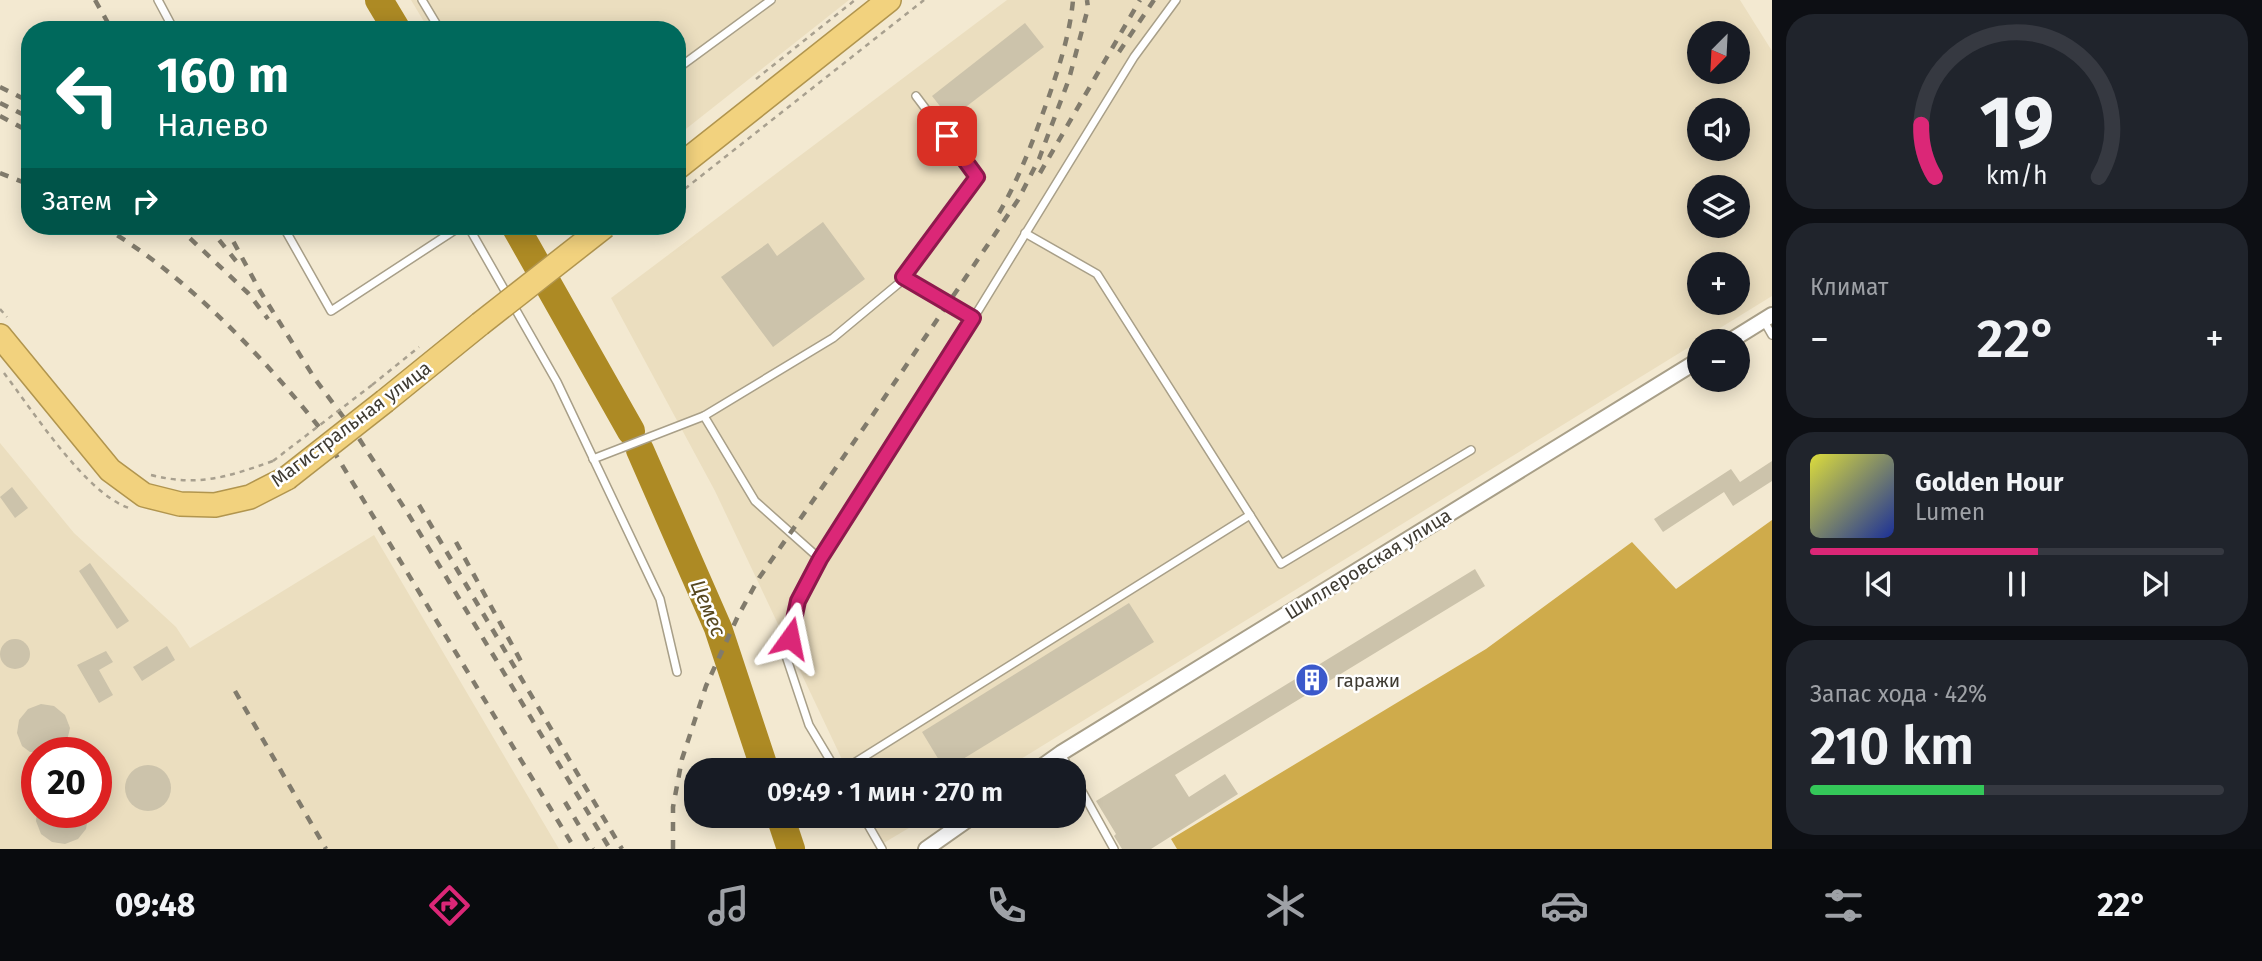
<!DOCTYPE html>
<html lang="ru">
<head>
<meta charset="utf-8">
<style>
  body { margin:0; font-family:"Fira Sans",sans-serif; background:#20242c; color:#f1f3f6; height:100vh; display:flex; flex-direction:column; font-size:26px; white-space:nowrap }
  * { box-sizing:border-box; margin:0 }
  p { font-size:23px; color:#9ea1a6 }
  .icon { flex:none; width:38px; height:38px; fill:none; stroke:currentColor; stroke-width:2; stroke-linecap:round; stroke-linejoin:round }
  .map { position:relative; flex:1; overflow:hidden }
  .sheet { display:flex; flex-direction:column; gap:14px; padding:14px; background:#0d0f14; width:490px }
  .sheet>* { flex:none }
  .guide { position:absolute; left:21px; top:21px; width:665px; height:214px; border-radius:28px; box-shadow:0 4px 18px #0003; background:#00695c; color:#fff; overflow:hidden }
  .needle { width:46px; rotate:204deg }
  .buttons { position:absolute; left:1687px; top:21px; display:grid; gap:14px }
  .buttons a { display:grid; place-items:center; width:63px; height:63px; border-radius:50%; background:#171b24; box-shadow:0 4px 18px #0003; font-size:35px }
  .speed { position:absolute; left:21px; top:737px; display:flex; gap:14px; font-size:35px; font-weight:700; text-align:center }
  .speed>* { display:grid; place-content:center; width:91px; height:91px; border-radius:50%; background:#171b24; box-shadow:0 4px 18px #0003; line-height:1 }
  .speed .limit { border:10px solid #d22; background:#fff; color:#111 }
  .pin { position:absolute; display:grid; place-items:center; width:60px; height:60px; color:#fff; margin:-30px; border-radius:14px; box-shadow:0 4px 10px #0006 }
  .me { position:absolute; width:77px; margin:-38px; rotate:12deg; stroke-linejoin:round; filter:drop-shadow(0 0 5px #0008) }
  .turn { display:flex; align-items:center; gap:24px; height:147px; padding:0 21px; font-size:32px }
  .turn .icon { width:91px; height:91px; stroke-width:2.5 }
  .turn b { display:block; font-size:49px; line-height:60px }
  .then { display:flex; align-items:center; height:66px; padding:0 21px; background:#0003; gap:14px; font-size:26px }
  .big { font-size:52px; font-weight:600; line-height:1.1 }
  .sheet .card { flex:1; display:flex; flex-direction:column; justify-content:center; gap:10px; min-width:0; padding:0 24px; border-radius:28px; background:#20242c }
  .sheet .dial { align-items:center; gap:0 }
  .dial svg { height:182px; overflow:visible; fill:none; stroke:#363941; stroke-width:7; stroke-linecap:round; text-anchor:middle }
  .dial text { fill:#f1f3f6; stroke:none }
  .song { display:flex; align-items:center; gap:21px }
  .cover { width:84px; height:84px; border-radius:10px; background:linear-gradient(135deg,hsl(60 70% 55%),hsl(230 70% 35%)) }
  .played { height:7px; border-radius:4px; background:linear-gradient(90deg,#db2777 55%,#363941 55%) }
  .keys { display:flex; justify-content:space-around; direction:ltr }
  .heat { display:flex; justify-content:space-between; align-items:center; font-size:38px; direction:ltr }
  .charge { height:10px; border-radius:5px; background:linear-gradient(90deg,#34c759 42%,#363941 0) }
  .trip { position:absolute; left:684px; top:758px; width:402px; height:70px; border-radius:28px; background:#171b24; box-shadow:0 4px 18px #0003; font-weight:600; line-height:70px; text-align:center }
  .tab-bar { display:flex; height:112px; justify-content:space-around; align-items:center; background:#090b0e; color:#9ea1a6 }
  .tab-bar .icon { width:49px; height:49px }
  .tab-bar .on { color:#db2777 }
  .tab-bar b { font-size:32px; color:#f1f3f6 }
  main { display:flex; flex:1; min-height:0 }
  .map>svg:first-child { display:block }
</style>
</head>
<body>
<main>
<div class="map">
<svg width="1772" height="849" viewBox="0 0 1772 849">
  <rect width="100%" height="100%" fill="#f3e9d1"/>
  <!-- built -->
  <g fill="#ebdebf" fill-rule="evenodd">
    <path d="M 411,0 L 849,0 L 677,136 L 677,30 L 429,30 Z"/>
    <path d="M 1007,0 L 1740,0 L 1772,51 L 1772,296 L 1003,770 L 847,770 L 715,491 L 611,298 ZM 1699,33 L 1738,33 L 1738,72 L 1699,72 ZM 1699,110 L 1738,110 L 1738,149 L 1699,149 ZM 1699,187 L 1738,187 L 1738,226 L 1699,226 ZM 1699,264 L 1738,264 L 1738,303 L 1699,303 Z"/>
    <path d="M 0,443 L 74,533 L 176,627 L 190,648 L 374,535 L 559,849 L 0,849 ZM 37,752 L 96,752 L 96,812 L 37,812 Z"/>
    <path d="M 868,816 L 929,816 L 882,844 Z"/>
  </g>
  <!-- forest -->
  <path fill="#cfab4b" d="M 1772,520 L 1772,849 L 1177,849 L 1171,839 L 1486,649 L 1632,542 L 1676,589 Z"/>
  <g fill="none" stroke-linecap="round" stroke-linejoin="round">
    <!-- river -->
    <g stroke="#ad8a24" stroke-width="28">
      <path d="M 379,0 L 397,30"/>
      <path d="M 515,226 L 631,431"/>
      <path d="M 640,450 L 718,628 L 765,770"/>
      <path d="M 780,816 L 791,849"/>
    </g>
  </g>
  <!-- building -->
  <g fill="#ccc3ab">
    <path d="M 1025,23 L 1044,47 L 950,119 L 932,96 Z"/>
    <path d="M 823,222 L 865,279 L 773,347 L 721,277 L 768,243 L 777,256 Z"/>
    <path d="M 1772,461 L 1772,481 L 1733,506 L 1724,492 L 1663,532 L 1654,519 L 1731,469 L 1740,482 Z"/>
    <path d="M 12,487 L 28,508 L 15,518 L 0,497 Z"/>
    <path d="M 90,563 L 129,621 L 117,629 L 79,571 Z"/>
    <path d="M 1475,569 L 1485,586 L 1175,775 L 1189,797 L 1225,774 L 1238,794 L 1151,849 L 1122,849 L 1114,836 L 1116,834 L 1096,801 Z"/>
    <path d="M 1129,603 L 1154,642 L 945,770 L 922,732 Z"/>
    <circle cx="15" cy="654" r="15"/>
    <path d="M 167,646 L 175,660 L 142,681 L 133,667 Z"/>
    <path d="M 106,651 L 113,662 L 99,670 L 113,695 L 99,703 L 77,665 Z"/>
    <path d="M 41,704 L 54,706 L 65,715 L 70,728 L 67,741 L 58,752 L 30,752 L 22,746 L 17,733 L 19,720 L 28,709 Z"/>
    <circle cx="148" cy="788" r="23"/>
    <path d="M 37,812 L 89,812 L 86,829 L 78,839 L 65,844 L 52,842 L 41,834 L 36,821 Z"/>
  </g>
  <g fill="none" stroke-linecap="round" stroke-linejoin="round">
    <defs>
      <g id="service">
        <path d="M 158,0 L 174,30"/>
        <path d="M 422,0 L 440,30"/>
        <path d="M 677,69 L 771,0"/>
        <path d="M 283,226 L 331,311 L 461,226"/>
        <path d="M 468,226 L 557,382 L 660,599 L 677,672"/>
        <path d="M 1025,233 L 1097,274 L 1281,564 L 1471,450"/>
        <path d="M 903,277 L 973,319"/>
        <path d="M 1764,321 L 1772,335"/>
        <path d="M 704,416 L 755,501 L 820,559"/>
        <path d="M 593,459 L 704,416 L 833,338 L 898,284 L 977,177 L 916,96"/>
        <path d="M 1061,754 L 1070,770"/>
        <path d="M 836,770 L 809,725 L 786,656 L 798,601 L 820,559 L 973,319 L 1134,57 L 1176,0"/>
        <path d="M 843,770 L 1250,515"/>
        <path d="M 1074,777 L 1114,849"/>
        <path d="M 863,816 L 882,849"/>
      </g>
      <g id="minor">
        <path d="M 1730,341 L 1772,315"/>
        <path d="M 1037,770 L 1061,753 L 1699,360"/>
        <path d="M 926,849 L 973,816"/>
      </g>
      <g id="trunk">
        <path d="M 677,168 L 889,0"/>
        <path d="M 0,336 L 110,470 L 144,495 L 180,504 L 215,505 L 250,497 L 287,478"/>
        <path d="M 385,401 L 480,324"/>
      </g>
    </defs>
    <!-- service casing -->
    <use href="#service" stroke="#a89f88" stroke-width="10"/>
    <!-- minor casing -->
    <use href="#minor" stroke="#a89f88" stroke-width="18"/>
    <!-- trunk casing -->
    <use href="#trunk" stroke="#b1954e" stroke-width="26"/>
    <!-- path -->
    <g stroke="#a8a08f" stroke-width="2.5" stroke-dasharray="5 5" stroke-linecap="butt">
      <path d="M 756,79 L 855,0"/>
      <path d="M 677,195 L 924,0"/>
      <path d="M 623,228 L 634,226"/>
      <path d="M 0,309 L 7,317"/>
      <path d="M 4,373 C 33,411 85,493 129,508"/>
      <path d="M 372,385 L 419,347"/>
      <path d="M 151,475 C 199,487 227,477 273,461"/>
    </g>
    <!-- service -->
    <use href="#service" stroke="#fff" stroke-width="7"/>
    <!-- minor -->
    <use href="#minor" stroke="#fff" stroke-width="14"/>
    <!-- trunk -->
    <use href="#trunk" stroke="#f2d27e" stroke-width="23"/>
    <!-- rail -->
    <g stroke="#817b6c" stroke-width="4.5" stroke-dasharray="9 9" stroke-linecap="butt">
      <path d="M 95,0 L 112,30"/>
      <path d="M 1119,52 L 1154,0"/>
      <path d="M 0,87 L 30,102"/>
      <path d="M 0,103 L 30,118"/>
      <path d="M 0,116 L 30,132"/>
      <path d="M 0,173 L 30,185"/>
      <path d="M 1040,173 L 1140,0"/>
      <path d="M 999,213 C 1020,177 1034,138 1048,99 C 1059,67 1070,34 1073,0"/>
      <path d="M 102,226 C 183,273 261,354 319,427 L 575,849"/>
      <path d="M 177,226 L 248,293 L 268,319"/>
      <path d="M 208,226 L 236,261"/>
      <path d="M 225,226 L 260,291 L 315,379 L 356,434 L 407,512 L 610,849"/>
      <path d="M 419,505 L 622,849"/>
      <path d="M 456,542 L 523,665"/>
      <path d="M 235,691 L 326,849"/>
      <path d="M 565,802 L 593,849"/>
      <path d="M 673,849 L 673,807 L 682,759 L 706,686 L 738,616 L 759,578 L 872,416 L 1018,200 L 1039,159 L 1069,79 L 1088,8 L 1087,0"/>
    </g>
    <defs>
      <g id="trunk-bridge">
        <path d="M 480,324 L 605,226"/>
        <path d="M 287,478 L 385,401"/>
      </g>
    </defs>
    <!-- trunk-bridge casing -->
    <use href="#trunk-bridge" stroke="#b1954e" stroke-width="26" stroke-linecap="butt"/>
    <!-- path-bridge -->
    <path stroke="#a8a08f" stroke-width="2.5" stroke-dasharray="5 5" stroke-linecap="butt" d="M 273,461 L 372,385"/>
    <!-- trunk-bridge -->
    <use href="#trunk-bridge" stroke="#f2d27e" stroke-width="23"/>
  </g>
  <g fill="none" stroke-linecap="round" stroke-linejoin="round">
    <defs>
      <path id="route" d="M 790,638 L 798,601 L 820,559 L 973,318 L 903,277 L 977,177 L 947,136"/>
    </defs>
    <!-- route casing -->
    <use href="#route" stroke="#8e194d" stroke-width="18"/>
    <!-- route -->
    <use href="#route" stroke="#db2777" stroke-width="12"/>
  </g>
  <!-- icons -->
  <defs>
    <symbol id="building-disc" viewBox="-11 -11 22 22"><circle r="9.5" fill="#3b59cb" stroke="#fff"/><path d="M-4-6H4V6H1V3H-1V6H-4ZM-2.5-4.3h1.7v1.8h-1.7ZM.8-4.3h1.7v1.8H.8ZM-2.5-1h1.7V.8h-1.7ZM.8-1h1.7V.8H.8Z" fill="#fff"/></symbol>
  </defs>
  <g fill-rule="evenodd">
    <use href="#building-disc" x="1293" y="661" width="38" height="38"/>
  </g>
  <g text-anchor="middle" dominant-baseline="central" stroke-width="5" stroke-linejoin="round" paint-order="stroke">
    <!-- street labels -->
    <g font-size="19" fill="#3f3b32" stroke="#fff">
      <text transform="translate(351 424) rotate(-37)">Магистральная улица</text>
      <text transform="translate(1368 564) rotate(-32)">Шиллеровская улица</text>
    </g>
    <!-- poi labels -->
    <g font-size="19" fill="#3f3b32" stroke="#fff" text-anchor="start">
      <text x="1336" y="680">гаражи</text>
    </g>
    <!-- water labels -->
    <g font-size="21" font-style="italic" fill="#574820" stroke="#fff">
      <text transform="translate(708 608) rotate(67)">Цемес</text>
    </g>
  </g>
</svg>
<div class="buttons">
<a><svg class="needle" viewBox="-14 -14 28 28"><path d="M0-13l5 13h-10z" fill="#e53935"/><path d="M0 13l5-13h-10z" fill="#9ea1a6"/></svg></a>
<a><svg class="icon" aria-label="sound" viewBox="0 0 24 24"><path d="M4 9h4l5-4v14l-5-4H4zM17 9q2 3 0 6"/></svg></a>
<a><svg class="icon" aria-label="layers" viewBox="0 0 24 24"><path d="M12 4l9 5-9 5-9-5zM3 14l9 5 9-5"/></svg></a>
<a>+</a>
<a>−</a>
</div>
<div class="speed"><div class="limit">20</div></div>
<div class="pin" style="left:947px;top:136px;background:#d93025"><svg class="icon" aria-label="arrive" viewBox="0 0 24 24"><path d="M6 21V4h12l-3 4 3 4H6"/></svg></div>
<svg class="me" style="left:790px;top:638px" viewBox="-20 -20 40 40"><path d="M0-17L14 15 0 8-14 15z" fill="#db2777" stroke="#fff" stroke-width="4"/></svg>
<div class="trip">09:49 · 1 мин · 270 m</div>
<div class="guide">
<div class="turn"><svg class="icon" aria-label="left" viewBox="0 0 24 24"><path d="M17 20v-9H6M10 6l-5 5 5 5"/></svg><div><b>160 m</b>Налево</div></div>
<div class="then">Затем<svg class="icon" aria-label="right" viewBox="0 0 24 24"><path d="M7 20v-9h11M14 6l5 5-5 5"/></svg></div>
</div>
</div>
<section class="sheet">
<div class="card dial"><svg viewBox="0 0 100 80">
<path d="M14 69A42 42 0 1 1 86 69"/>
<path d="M14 69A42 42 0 0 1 8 46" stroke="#db2777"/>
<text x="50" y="56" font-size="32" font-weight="700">19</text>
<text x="50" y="72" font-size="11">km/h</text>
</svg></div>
<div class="card"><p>Климат</p>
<div class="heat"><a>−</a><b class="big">22°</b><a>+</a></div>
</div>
<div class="card">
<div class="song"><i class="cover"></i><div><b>Golden Hour</b><p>Lumen</p></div></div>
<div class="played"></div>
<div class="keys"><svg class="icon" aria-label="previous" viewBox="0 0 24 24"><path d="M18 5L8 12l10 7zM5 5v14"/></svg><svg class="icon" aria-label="pause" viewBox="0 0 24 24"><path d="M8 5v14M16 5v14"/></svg><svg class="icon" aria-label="next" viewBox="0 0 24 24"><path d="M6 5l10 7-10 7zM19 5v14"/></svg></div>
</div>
<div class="card"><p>Запас хода · 42%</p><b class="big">210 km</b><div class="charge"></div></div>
</section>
</main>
<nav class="tab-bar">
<b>09:48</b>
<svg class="icon on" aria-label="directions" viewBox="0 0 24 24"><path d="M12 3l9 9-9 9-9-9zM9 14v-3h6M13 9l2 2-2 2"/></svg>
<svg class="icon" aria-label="music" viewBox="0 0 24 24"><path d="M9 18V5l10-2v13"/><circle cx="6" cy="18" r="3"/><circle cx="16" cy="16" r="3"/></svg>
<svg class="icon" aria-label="phone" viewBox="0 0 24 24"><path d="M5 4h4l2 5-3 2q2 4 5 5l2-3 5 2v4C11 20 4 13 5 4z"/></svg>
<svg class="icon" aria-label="climate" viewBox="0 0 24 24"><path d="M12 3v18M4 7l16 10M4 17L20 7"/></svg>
<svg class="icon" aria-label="car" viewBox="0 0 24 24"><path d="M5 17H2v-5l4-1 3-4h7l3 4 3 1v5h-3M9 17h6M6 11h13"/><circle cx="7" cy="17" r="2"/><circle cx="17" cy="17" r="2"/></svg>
<svg class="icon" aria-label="filters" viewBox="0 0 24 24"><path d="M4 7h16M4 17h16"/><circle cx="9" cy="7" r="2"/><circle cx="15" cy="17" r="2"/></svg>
<b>22°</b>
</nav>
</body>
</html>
